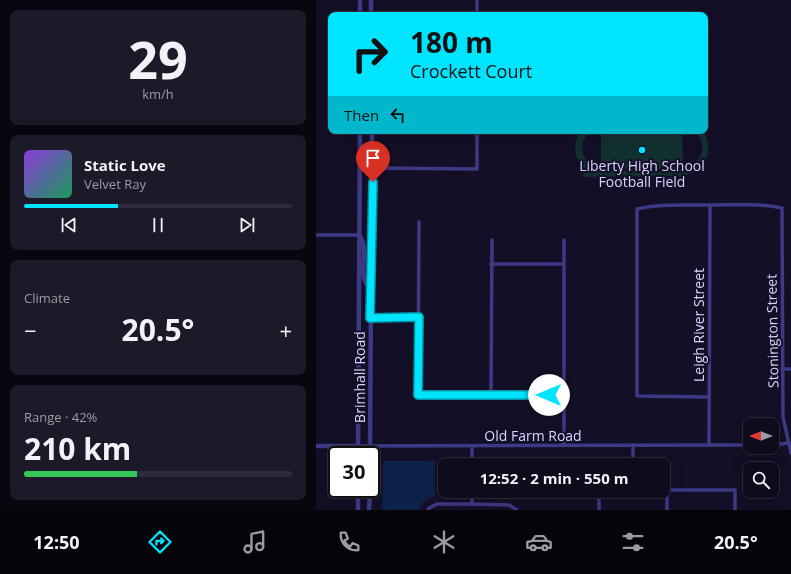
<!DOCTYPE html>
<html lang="en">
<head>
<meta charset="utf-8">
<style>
  body { margin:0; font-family:"Open Sans",sans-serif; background:#1c1929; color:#f1f3f6; height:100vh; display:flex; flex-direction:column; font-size:15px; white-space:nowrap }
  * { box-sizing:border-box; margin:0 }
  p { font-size:13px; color:#9b9ba3 }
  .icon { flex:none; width:22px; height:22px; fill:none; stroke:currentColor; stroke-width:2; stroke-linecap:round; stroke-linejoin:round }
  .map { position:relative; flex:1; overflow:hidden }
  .drawer { display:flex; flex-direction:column; gap:10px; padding:10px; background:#08060f; width:316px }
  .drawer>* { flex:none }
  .hud { position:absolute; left:12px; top:12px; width:380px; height:122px; border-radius:8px; box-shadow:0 4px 16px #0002,0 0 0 1px #2e2b3b; background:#00e5ff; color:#111; overflow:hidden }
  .needle { width:26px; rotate:270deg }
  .buttons { position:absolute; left:427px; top:418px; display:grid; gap:8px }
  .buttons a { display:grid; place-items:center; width:36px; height:36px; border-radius:8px; background:#0e0b1c; box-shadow:0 4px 16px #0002,0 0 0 1px #2e2b3b; font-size:20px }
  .speed { position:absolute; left:12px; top:446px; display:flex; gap:8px; font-size:20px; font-weight:700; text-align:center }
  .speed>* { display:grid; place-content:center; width:52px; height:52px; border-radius:50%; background:#0e0b1c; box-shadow:0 4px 16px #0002,0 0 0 1px #2e2b3b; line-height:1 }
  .speed .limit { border:2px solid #111; border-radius:6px; background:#fff; color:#111 }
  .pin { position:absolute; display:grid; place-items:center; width:34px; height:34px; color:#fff; margin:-41px -17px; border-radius:50% 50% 50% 0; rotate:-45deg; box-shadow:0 0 4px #0007 }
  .pin .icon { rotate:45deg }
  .me { position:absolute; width:44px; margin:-22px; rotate:270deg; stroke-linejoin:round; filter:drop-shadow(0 0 3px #0008) }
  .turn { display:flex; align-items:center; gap:14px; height:84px; padding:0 16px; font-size:18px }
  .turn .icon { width:52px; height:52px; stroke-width:2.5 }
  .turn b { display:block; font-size:28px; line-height:34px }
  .then { display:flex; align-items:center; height:38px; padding:0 16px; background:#0003; gap:8px; font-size:15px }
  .big { font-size:30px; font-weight:700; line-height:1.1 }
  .drawer .widget { flex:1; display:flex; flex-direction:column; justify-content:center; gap:6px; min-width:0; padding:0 14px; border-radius:8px; background:#1c1929 }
  .drawer .dial { align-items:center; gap:0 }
  .dial b { font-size:52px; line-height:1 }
  .song { display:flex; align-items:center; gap:12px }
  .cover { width:48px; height:48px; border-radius:6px; background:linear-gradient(135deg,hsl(270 70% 55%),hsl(150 70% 35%)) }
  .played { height:4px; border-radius:2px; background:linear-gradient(90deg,#00e5ff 35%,#2e2b3b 35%) }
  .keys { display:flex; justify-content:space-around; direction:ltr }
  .heat { display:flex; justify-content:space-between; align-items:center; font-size:22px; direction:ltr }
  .charge { height:6px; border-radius:3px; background:linear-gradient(90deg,#34c759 42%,#2e2b3b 0) }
  .trip { position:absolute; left:122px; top:458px; width:232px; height:40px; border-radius:8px; background:#0e0b1c; box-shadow:0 4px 16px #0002,0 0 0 1px #2e2b3b; font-weight:700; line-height:40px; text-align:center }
  .tab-bar { display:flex; height:64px; justify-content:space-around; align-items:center; background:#06040b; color:#9b9ba3 }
  .tab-bar .icon { width:28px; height:28px }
  .tab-bar .active { color:#00e5ff }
  .tab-bar b { font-size:18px; color:#f1f3f6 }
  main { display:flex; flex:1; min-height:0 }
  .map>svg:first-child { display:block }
</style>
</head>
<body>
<main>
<section class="drawer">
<div class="widget dial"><b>29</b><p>km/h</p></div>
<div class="widget">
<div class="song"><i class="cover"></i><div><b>Static Love</b><p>Velvet Ray</p></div></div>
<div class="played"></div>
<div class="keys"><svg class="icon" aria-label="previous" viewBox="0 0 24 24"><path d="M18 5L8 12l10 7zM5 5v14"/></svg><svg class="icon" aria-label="pause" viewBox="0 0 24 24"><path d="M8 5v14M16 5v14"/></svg><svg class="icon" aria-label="next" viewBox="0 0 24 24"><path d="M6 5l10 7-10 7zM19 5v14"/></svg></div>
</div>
<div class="widget"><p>Climate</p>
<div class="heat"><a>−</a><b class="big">20.5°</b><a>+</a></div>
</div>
<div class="widget"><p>Range · 42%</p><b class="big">210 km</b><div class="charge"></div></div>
</section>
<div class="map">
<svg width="475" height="510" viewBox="0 0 475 510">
  <rect width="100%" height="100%" fill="#130f26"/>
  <!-- green -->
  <g fill="#12302f">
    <path d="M 265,131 L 275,131 C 259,145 267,164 284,171 L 366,171 C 384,164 395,146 378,131 L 388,131 C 399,155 388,166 369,176 L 267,177 L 267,172 L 271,171 C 259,160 255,145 265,131 Z"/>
    <path d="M 285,131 L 366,131 L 367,169 L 285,169 Z"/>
  </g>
  <!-- water -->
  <path fill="#0c2248" d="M 67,461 L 119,461 L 119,495 L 107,502 L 103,510 L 66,510 Z"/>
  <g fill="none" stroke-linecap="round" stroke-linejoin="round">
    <!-- minor -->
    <g stroke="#3d3a85" stroke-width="3.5">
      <path d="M 161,15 L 161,0"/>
      <path d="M 57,168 L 161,169 L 161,131"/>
      <path d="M 103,222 L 102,395 L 248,395"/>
      <path d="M 0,235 L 43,235"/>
      <path d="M 175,264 L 248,264"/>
      <path d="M 54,318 L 103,317"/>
      <path d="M 466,369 L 475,369"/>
      <path d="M 175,395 L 176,240"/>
      <path d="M 393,397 L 321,396 L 321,209 C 344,204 368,205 392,205 C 417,205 442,203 466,208 L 467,417 L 475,453"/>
      <path d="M 248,445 L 248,240"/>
      <path d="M 393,445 L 394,205"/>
      <path d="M 456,445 L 473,443"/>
      <path d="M 42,446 L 434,445"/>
      <path d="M 156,465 L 156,446"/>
      <path d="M 317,465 L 317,445"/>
      <path d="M 347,490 L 419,490 L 419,510"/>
      <path d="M 156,491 L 156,504"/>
      <path d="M 112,510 L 113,508 L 121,504 L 156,504 L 193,505 L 201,510"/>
      <path d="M 283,510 L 283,491"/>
      <path d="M 351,510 L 351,490"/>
    </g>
    <!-- tertiary -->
    <g stroke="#3d3a85" stroke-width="4.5">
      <path d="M 44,0 L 44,15"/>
      <path d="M 55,15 L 55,0"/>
      <path d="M 44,236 C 52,249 45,264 48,278 C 49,282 52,287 54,290"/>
      <path d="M 0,446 L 42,446"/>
      <path d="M 42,455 L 44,131"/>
      <path d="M 54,455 L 56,131"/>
      <path d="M 42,489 L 42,510"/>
      <path d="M 53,510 L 54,489"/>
    </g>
  </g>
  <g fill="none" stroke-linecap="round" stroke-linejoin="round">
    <defs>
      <path id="route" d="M 57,182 L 54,318 L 103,317 L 102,395 L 233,395"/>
    </defs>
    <!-- route casing -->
    <use href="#route" stroke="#0095a6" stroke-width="10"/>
    <!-- route -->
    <use href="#route" stroke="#00e5ff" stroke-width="7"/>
  </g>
  <!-- markers -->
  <circle fill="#00e5ff" stroke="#130f26" stroke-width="1.5" cx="326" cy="150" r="4"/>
  <g text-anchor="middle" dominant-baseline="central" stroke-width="4" stroke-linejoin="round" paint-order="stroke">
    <!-- poi labels -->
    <g font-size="14" fill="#d9d4ff" stroke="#130f26">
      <text x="326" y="165">Liberty High School<tspan x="326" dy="16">Football Field</tspan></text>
    </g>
    <!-- street labels -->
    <g font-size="14" fill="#d9d4ff" stroke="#130f26">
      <text transform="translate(382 325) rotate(-90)">Leigh River Street</text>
      <text transform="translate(456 331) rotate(-91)">Stonington Street</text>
      <text transform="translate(43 377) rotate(-90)">Brimhall Road</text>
      <text x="217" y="435">Old Farm Road</text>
    </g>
  </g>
</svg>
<div class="buttons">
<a><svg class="needle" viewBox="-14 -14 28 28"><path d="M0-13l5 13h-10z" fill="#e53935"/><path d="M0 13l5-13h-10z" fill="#9b9ba3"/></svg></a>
<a><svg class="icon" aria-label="search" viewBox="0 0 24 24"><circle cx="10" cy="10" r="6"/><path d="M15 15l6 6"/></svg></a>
</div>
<div class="speed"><div class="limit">30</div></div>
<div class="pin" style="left:57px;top:182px;background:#d93025"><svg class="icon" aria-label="arrive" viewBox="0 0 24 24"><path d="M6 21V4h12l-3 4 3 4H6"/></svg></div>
<svg class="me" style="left:233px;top:395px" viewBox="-20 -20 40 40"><circle r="19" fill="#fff"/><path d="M0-13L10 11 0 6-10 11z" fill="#00e5ff"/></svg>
<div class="trip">12:52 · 2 min · 550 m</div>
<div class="hud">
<div class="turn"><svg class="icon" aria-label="right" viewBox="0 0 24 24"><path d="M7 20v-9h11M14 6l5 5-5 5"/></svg><div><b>180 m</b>Crockett Court</div></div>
<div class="then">Then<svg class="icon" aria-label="left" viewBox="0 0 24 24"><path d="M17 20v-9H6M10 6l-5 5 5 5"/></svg></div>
</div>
</div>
</main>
<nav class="tab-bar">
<b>12:50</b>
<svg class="icon active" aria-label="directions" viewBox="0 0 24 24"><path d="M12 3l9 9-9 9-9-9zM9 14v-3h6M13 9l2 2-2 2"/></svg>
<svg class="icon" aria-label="music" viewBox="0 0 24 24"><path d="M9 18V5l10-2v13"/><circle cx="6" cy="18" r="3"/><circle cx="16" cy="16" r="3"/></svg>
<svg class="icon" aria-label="phone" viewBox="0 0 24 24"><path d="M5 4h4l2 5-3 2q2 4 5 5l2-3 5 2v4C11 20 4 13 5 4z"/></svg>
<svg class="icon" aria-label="climate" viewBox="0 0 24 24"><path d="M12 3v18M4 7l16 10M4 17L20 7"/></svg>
<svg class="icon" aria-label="car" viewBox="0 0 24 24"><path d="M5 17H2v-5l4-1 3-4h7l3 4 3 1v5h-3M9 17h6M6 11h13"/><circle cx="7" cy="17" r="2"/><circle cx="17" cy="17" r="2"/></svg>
<svg class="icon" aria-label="filters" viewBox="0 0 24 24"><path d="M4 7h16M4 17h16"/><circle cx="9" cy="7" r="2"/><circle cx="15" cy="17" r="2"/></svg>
<b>20.5°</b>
</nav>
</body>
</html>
